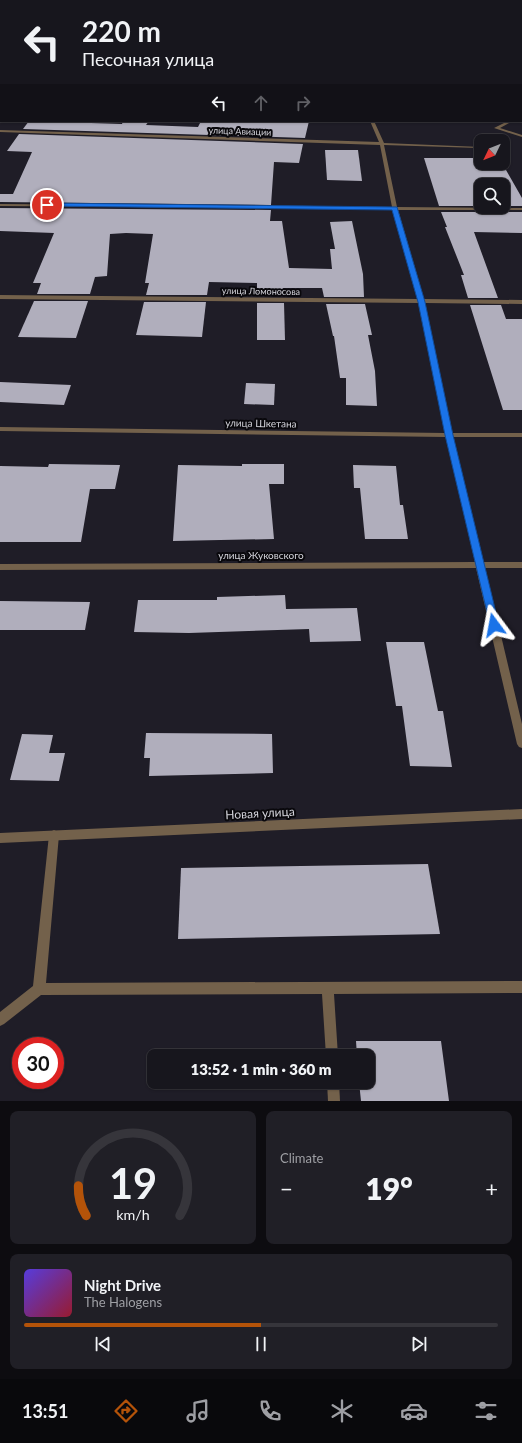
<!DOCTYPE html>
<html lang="en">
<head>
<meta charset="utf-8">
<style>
  body { margin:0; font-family:Lato,sans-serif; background:#201f26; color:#f1f3f6; height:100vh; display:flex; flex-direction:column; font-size:15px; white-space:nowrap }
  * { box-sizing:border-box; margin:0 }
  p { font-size:13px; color:#9e9fa4 }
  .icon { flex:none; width:22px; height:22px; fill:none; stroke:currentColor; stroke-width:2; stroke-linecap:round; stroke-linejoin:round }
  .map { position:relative; height:1101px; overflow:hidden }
  .drawer { display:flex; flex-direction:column; gap:10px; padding:10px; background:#0d0c10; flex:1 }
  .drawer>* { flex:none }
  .banner { position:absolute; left:0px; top:0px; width:522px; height:122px; box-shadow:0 1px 3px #0004,0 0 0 1px #36353b; background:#17161d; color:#f1f3f6; overflow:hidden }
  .needle { width:26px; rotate:227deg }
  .fabs { position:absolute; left:474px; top:134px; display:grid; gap:8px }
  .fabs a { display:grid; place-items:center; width:36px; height:36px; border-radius:8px; background:#17161d; box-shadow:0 1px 3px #0004,0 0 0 1px #36353b; font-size:20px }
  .speed { position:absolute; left:12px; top:1037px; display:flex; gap:8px; font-size:20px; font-weight:700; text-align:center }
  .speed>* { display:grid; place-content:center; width:52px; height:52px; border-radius:50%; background:#17161d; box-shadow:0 1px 3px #0004,0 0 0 1px #36353b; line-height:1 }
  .speed .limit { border:6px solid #d22; background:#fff; color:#111 }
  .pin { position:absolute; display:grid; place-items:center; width:34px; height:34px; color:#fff; margin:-17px; border:2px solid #fff; border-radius:50%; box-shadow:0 1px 4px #0007 }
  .me { position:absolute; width:44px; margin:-22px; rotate:347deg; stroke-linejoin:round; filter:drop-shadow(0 0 3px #0008) }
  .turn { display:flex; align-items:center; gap:14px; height:84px; padding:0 16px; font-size:18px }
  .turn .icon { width:52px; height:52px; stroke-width:2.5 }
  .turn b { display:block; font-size:28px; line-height:34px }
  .lanes { display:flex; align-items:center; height:38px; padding:0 16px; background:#0003; justify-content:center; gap:20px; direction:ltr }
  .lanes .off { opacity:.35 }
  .big { font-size:30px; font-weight:800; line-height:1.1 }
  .drawer .widget { flex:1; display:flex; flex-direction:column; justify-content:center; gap:6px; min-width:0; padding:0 14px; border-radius:8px; background:#201f26 }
  .drawer .dial { align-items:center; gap:0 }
  .dial svg { height:104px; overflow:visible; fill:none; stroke:#36353b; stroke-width:7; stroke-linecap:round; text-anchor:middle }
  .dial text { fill:#f1f3f6; stroke:none }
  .song { display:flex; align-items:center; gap:12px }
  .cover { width:48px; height:48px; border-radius:6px; background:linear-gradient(135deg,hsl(250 70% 55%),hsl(350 70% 35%)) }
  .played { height:4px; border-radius:2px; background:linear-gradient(90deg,#b45309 50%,#36353b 50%) }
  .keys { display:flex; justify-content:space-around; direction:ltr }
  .heat { display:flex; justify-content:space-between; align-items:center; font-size:22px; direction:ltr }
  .drawer .tiles { flex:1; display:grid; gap:10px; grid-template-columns:1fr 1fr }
  .widget:last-child { grid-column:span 2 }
  .trip { position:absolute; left:147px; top:1049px; width:228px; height:40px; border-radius:8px; background:#17161d; box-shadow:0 1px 3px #0004,0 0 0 1px #36353b; font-weight:800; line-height:40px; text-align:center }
  .tab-bar { display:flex; height:64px; justify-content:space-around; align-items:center; background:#09090c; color:#9e9fa4 }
  .tab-bar .icon { width:28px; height:28px }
  .tab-bar .selected { color:#b45309 }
  .tab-bar b { font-size:18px; color:#f1f3f6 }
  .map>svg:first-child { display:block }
</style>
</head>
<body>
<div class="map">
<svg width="522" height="1101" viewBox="0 0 522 1101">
  <rect width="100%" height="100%" fill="#1f1d27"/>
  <!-- building -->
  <g fill="#b0aebc">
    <path d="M 29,121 L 122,124 L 123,121 L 149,121 L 146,125 L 198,127 L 201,121 L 309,121 L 305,138 L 23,129 Z"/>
    <path d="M 19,134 L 303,144 L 299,163 L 274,162 L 271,205 L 0,202 L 0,194 L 13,194 L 32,152 L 7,151 Z"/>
    <path d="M 325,150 L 358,150 L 362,181 L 327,180 Z"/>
    <path d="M 424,158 L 481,158 L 481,163 L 502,163 L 522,198 L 522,206 L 503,206 L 503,185 L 481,185 L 481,206 L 439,206 Z"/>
    <path d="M 0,208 L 271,210 L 270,221 L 282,221 L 289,268 L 332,269 L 330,249 L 335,249 L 330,222 L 352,221 L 363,274 L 364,297 L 324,297 L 322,288 L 283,288 L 284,296 L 257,296 L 257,283 L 209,282 L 207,295 L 146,295 L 149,283 L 145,283 L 153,234 L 126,233 L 110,234 L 107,276 L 95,277 L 90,294 L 37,294 L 41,283 L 33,283 L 54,233 L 0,231 Z"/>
    <path d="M 441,212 L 522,212 L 522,233 L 474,232 L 498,298 L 468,298 L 461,275 L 464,275 L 445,227 L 447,227 Z"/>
    <path d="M 34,301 L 88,301 L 76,338 L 18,337 Z"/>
    <path d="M 144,302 L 206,302 L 202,337 L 136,335 Z"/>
    <path d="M 257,303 L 284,303 L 285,340 L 257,340 Z"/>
    <path d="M 326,304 L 365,304 L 372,335 L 368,335 L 375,371 L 377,406 L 346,405 L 346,378 L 340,378 L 334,336 L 333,336 Z"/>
    <path d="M 470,305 L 501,305 L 506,319 L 522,319 L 522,410 L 503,410 Z"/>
    <path d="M 0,382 L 71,385 L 64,405 L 0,402 Z"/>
    <path d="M 246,383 L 275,384 L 274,405 L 244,404 Z"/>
    <path d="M 49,464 L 120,465 L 115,489 L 90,489 L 81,542 L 0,542 L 0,466 L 48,467 Z"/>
    <path d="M 242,464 L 284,464 L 284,484 L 269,484 L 274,539 L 173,541 L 178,465 L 242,466 Z"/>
    <path d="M 353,465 L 396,466 L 400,505 L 403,505 L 408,539 L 365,539 L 360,488 L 354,488 Z"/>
    <path d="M 285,595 L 286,609 L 357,608 L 361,641 L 310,642 L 309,629 L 189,633 L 134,632 L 138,600 L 217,600 L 217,597 Z"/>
    <path d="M 0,601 L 90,602 L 85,630 L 0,630 Z"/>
    <path d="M 386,642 L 424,642 L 438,711 L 443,711 L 452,767 L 410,766 L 402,706 L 396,706 Z"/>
    <path d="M 146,733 L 272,734 L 273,773 L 149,776 L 150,758 L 144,758 Z"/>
    <path d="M 22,734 L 53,735 L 49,753 L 65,753 L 59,781 L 10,780 Z"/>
    <path d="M 428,864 L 440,934 L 178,939 L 181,868 Z"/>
    <path d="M 356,1041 L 441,1041 L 449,1101 L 361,1101 L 359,1082 L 368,1082 L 368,1056 L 357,1056 Z"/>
  </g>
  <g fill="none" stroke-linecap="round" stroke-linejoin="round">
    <!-- lane -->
    <g fill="#73614b" fill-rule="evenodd">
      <path d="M 159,0 L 163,0 L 164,1 L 160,1 Z"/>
      <path d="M 359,0 L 363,0 L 365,1 L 361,1 Z"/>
      <rect x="521" y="30" width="1" height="2"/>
      <rect x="521" y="51" width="1" height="2"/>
      <rect x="0" y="66" width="1" height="2"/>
      <rect x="521" y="74" width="1" height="2"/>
      <rect x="521" y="115" width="1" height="2"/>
      <path d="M 508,121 L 513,121 L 500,128 L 522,135 L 522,137 L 494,128 Z"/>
      <path d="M 54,830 L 58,832 L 59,835 L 46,983 L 522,981 L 522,993 L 334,994 L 338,1056 L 326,1056 L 322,994 L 41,995 L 4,1024 L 0,1026 L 0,1012 L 33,986 L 49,835 L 50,832 Z"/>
      <path d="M 327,1082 L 339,1082 L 340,1101 L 328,1101 Z"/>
    </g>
    <!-- street -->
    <g fill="#73614b" fill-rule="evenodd">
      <rect x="259" y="0" width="4" height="1"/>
      <rect x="0" y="5" width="1" height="2"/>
      <path d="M 370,121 L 374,121 L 384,143 L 481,147 L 479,148 L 384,145 L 397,207 L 522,208 L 522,210 L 398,210 L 424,299 L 522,300 L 522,304 L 425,303 L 452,433 L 522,433 L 522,437 L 453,437 L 483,562 L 522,562 L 522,568 L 485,568 L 522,724 L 522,748 L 519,747 L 517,744 L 476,568 L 0,570 L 0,564 L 475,562 L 446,437 L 0,431 L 0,427 L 445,433 L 419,303 L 0,299 L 0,295 L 418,299 L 393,209 L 0,206 L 0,204 L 392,207 L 380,145 L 0,132 L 0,130 L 379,142 Z"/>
      <path d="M 522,809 L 522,819 L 0,843 L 0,833 Z"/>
    </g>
  </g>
  <!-- route -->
  <path fill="#1a73e8" stroke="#114b97" d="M 47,203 L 397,207 L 425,302 L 453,435 L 499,625 L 498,627 L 491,627 L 490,625 L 445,435 L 418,302 L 392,210 L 45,206 Z"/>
  <g text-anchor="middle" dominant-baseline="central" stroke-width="4" stroke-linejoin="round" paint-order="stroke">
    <!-- far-street labels -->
    <g font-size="9" fill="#d4d4db" stroke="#09080c">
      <text transform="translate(240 131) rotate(2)">улица Авиации</text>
      <text transform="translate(261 291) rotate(1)">улица Ломоносова</text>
    </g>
    <!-- street labels -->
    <g font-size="10" fill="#d4d4db" stroke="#09080c">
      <text transform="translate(261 423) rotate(1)">улица Шкетана</text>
      <text x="261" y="555">улица Жуковского</text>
    </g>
    <!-- near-street labels -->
    <g font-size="12" fill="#d4d4db" stroke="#09080c">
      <text transform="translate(260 813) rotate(-3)">Новая улица</text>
    </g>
  </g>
</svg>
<div class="fabs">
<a><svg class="needle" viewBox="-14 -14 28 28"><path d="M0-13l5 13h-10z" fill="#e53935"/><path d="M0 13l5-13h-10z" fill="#9e9fa4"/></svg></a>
<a><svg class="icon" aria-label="search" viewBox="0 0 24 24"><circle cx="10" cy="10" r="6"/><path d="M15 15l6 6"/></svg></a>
</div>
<div class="speed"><div class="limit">30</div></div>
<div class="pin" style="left:47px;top:205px;background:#d93025"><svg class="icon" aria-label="arrive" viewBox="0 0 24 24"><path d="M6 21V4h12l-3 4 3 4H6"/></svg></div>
<svg class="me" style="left:494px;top:625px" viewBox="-20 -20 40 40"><path d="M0-17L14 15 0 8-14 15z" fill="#1a73e8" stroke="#fff" stroke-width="4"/></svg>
<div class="trip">13:52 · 1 min · 360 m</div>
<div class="banner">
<div class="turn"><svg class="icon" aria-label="left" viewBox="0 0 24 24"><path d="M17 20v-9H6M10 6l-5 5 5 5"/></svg><div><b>220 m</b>Песочная улица</div></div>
<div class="lanes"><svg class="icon" aria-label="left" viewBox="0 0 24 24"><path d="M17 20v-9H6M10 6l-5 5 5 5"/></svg><svg class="icon off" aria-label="ahead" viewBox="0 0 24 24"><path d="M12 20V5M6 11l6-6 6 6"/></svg><svg class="icon off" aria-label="right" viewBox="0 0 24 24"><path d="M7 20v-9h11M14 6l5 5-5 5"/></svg></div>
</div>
</div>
<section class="drawer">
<div class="tiles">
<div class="widget dial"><svg viewBox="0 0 100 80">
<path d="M14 69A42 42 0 1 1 86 69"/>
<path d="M14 69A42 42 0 0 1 8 46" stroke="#b45309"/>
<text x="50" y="56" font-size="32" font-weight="700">19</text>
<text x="50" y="72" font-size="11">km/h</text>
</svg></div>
<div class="widget"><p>Climate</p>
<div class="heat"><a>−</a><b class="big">19°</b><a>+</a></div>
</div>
<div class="widget">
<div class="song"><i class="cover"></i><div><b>Night Drive</b><p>The Halogens</p></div></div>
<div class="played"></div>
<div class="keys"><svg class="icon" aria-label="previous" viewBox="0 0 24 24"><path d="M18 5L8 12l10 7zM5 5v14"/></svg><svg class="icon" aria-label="pause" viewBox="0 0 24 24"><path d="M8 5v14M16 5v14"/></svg><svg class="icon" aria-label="next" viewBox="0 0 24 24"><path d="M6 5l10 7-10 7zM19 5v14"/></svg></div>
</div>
</div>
</section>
<nav class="tab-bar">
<b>13:51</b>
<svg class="icon selected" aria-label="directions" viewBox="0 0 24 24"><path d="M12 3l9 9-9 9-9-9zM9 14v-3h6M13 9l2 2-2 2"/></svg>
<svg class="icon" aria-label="music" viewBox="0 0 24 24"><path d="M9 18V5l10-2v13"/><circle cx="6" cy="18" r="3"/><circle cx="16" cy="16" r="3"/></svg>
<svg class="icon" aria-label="phone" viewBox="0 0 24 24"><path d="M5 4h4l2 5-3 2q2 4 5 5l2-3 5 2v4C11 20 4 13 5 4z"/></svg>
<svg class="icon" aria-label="climate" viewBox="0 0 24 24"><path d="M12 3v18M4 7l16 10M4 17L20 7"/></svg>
<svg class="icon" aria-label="car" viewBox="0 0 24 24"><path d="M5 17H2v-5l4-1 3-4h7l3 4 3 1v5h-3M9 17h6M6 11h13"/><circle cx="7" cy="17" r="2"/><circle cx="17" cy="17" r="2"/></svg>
<svg class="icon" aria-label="filters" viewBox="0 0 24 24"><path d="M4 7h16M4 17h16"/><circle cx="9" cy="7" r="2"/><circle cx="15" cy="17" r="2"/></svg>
</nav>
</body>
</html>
